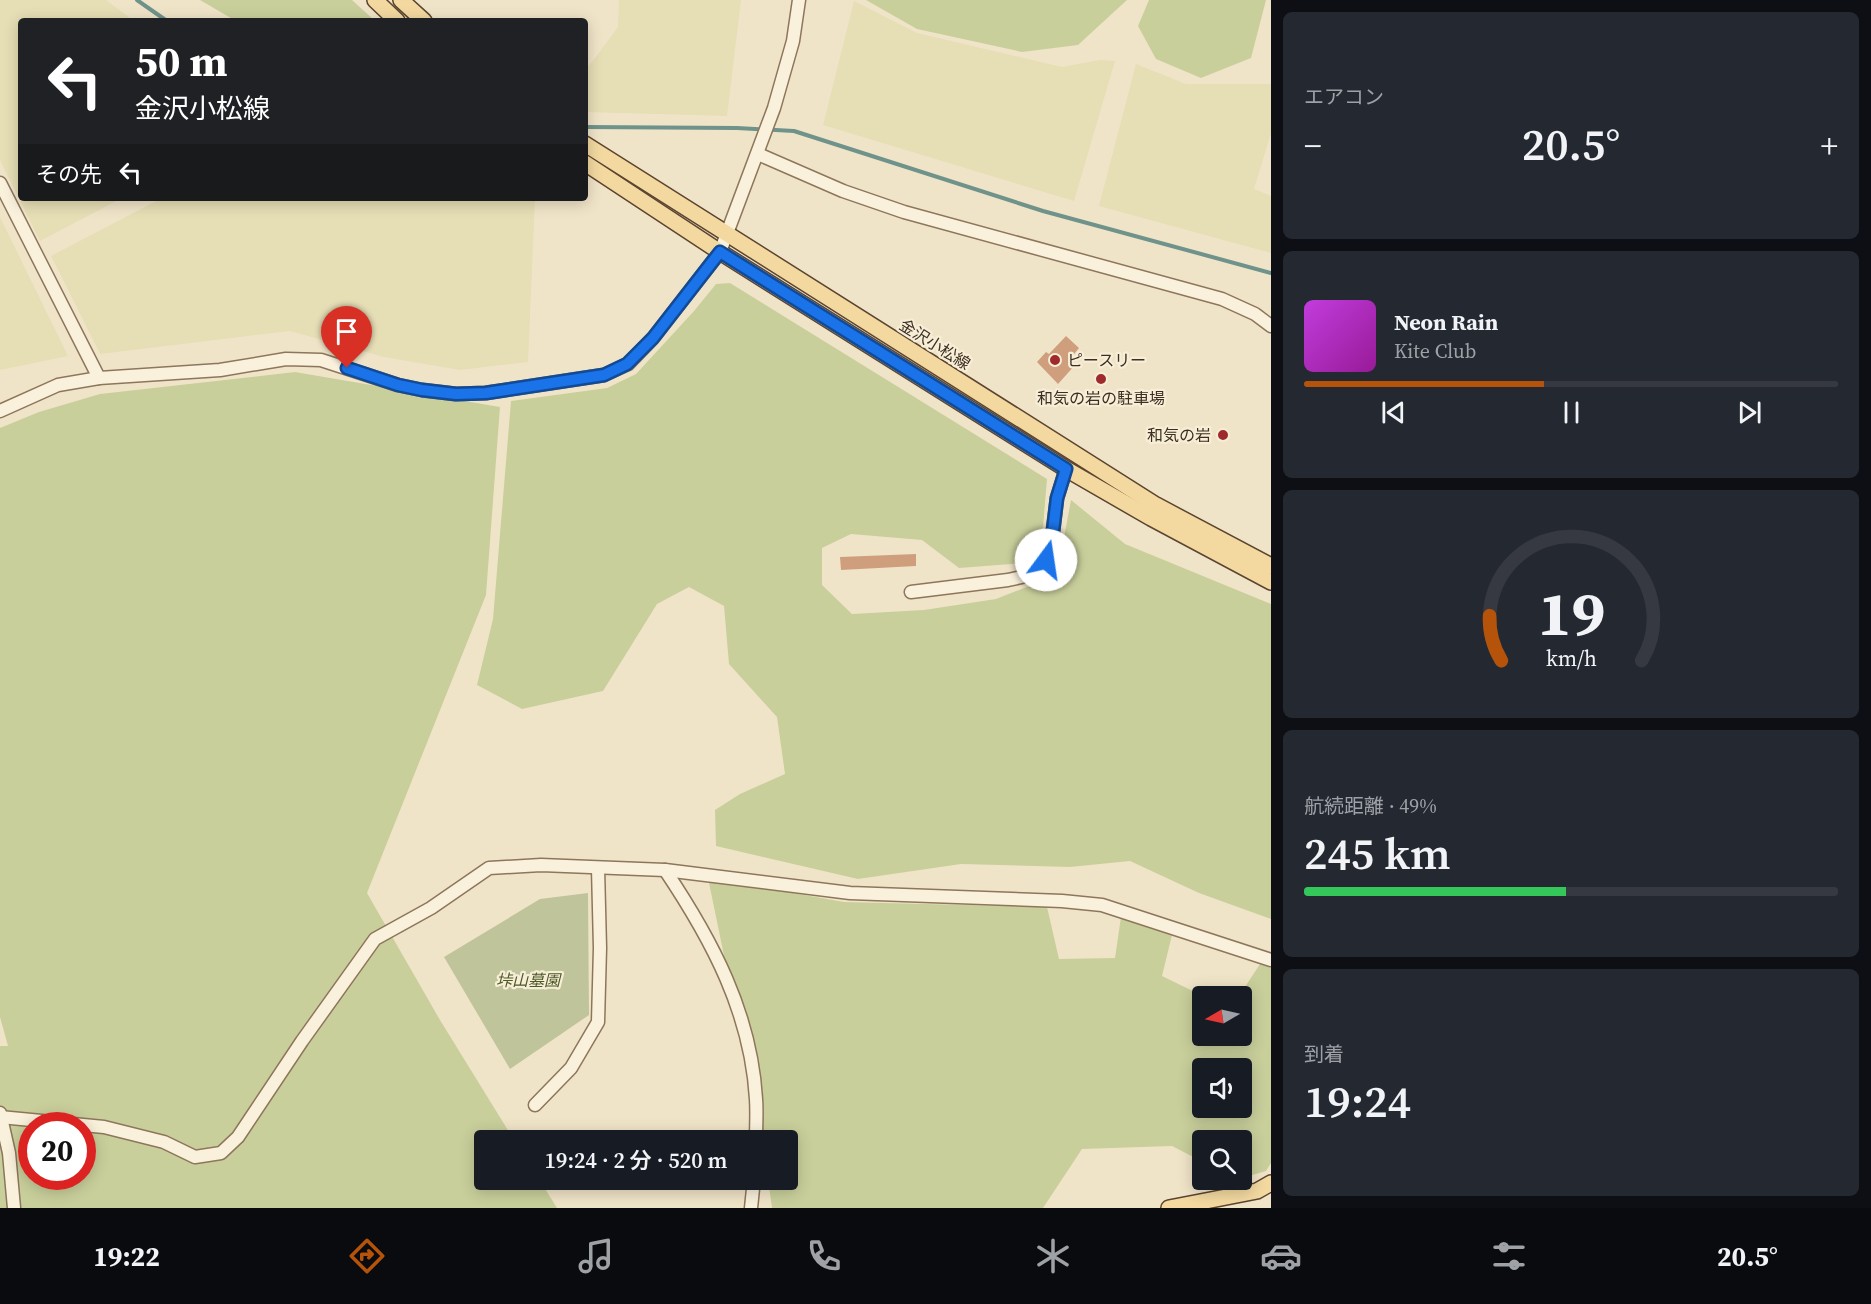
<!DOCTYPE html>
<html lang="ja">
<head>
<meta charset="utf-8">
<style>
  body { margin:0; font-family:"Source Serif 4","Noto Sans JP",serif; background:#242831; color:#f1f3f6; height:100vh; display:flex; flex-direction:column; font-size:22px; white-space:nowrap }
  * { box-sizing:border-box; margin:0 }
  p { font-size:20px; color:#9ea1a6 }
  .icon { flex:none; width:33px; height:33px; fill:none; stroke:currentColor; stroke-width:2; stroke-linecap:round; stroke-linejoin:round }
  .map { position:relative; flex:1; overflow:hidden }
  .drawer { display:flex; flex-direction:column; gap:12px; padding:12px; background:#0d0f14; width:600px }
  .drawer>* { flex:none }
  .guide { position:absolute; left:18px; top:18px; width:570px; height:183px; border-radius:6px; box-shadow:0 3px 15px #0003; background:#202124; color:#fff; overflow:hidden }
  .needle { width:39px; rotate:261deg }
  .fabs { position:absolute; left:1192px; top:986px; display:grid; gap:12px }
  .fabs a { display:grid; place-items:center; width:60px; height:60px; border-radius:6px; background:#171b24; box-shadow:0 3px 15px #0003; font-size:30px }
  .speed { position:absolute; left:18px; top:1112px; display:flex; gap:12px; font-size:30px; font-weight:700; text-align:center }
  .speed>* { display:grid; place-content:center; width:78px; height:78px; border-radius:50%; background:#171b24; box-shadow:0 3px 15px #0003; line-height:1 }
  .speed .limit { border:9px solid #d22; background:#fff; color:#111 }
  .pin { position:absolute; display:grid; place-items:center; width:51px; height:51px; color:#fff; margin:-62px -26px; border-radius:50% 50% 50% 0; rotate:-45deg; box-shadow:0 0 6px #0007 }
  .pin .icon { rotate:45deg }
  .me { position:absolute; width:66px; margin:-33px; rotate:14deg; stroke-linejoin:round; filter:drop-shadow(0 0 4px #0008) }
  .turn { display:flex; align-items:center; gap:21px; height:126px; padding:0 18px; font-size:27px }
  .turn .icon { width:78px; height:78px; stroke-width:2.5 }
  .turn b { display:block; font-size:42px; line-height:51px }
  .then { display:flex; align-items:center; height:57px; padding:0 18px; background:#0003; gap:12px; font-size:22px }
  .big { font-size:45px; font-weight:600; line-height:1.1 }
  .drawer .tile { flex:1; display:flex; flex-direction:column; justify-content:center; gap:9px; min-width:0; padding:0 21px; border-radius:9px; background:#242831 }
  .drawer .dial { align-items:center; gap:0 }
  .dial svg { height:156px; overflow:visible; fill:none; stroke:#363941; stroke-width:7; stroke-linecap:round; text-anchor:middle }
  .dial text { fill:#f1f3f6; stroke:none }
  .song { display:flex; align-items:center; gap:18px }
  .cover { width:72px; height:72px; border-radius:9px; background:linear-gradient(135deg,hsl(290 70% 55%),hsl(300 70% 35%)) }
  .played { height:6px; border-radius:3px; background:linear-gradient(90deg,#b45309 45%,#363941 45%) }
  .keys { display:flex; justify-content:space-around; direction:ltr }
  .heat { display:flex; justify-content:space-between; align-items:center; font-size:33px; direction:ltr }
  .charge { height:9px; border-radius:4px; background:linear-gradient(90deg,#34c759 49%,#363941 0) }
  .trip { position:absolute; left:474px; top:1130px; width:324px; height:60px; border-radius:6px; background:#171b24; box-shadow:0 3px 15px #0003; font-weight:600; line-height:60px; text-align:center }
  .tabs { display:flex; height:96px; justify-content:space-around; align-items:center; background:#090b0e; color:#9ea1a6 }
  .tabs .icon { width:42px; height:42px }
  .tabs .selected { color:#b45309 }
  .tabs b { font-size:27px; color:#f1f3f6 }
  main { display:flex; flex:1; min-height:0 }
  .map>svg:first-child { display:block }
</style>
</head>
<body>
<main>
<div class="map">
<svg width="1271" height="1208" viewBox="0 0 1271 1208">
  <rect width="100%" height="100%" fill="#f0e4c8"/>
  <!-- farmland -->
  <g fill="#e6deb5">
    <path d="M 0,0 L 106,0 L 134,21 L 21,21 L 21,198 L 122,198 L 40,241 L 0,160 Z"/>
    <path d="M 619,0 L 741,0 L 727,116 L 585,112 L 585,69 L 593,61 L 618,27 Z"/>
    <path d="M 854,1 L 917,33 L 1062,67 L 1100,60 L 1115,61 L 1074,201 L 823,125 Z"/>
    <path d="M 1136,64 L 1186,84 L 1271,84 L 1271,133 L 1254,189 L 1271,196 L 1271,253 L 1099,206 Z"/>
    <path d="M 162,198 L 535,198 L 528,362 L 460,370 L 384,357 L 290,331 L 100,354 L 51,256 Z"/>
    <path d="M 0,217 L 68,356 L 0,370 Z"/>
  </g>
  <!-- green -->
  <g fill="#c9cf9b" fill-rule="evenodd">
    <path d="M 200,0 L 352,0 L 375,21 L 236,21 Z"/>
    <path d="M 866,0 L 1127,0 L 1078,45 L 1022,52 L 917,29 Z"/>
    <path d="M 1149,0 L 1266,0 L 1251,58 L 1201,78 L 1156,59 L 1138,26 Z"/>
    <path d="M 730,283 L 1047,479 L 1043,527 L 1023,563 L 959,568 L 922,540 L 851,534 L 822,548 L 822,585 L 852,614 L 924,610 L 996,599 L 1057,575 L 1071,500 L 1125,544 L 1271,604 L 1271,919 L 1199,893 L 1130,861 L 1070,867 L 961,864 L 858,879 L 716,846 L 715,810 L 740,794 L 785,774 L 777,717 L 729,664 L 724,606 L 689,587 L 657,604 L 603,691 L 522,709 L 477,685 L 493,619 L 511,401 L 607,388 L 636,374 L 694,311 L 716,284 Z"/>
    <path d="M 295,372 L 500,407 L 486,595 L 367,893 L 440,1020 L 514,1140 L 484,1140 L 484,1179 L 539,1179 L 557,1208 L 0,1208 L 0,1046 L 8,1046 L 0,1017 L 0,428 L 39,412 L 100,394 ZM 32,1125 L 82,1125 L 82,1176 L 32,1176 Z"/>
    <path d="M 708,878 L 844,902 L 1047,907 L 1059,959 L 1115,958 L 1121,917 L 1172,935 L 1162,976 L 1203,996 L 1203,1035 L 1242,1035 L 1242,996 L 1239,996 L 1260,964 L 1271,968 L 1271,1163 L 1266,1171 L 1242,1178 L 1242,1140 L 1203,1140 L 1203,1162 L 1172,1146 L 1082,1149 L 1043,1208 L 772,1208 L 768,1179 L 788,1179 L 788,1140 L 762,1140 ZM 1203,1068 L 1242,1068 L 1242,1107 L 1203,1107 Z"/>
  </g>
  <!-- cemetery -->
  <path fill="#bfc49a" d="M 588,893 L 589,1015 L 510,1069 L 444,957 L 540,899 Z"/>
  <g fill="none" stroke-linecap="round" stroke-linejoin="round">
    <!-- stream -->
    <g stroke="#6f938a" stroke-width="4">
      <path d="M 137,0 L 167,21"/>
      <path d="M 585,127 L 737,128 L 794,131 L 1043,211 L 1271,273"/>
    </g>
  </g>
  <!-- building -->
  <g fill="#cf9f7d">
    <path d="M 1066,336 L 1079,348 L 1070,359 L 1076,364 L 1058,384 L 1037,362 L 1046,352 L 1049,354 Z"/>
    <path d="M 916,554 L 916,566 L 841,570 L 840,557 Z"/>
  </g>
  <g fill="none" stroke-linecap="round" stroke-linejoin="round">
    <defs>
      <g id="minor">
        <path d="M 758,154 L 843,191 L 904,212 L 1222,299 L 1255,314 L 1271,326"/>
        <path d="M 0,183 L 99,378"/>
        <path d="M 0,411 L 58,385 L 99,378 L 220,370 L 286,359 L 321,360 L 398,385 L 422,390 L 456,394 L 485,393 L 604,375 L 628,364 L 653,338 L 720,252 L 774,108 L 793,41 L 799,0"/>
        <path d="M 911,592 L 1008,580 L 1035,574 L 1046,560 L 1052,539 L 1057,498 L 1066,469"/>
        <path d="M 665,870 C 712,940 751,1013 756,1099 C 757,1112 756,1126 756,1140"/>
        <path d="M 535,1105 L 571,1068 L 598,1022 L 600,948 L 598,868"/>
        <path d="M 0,1113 L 9,1153 L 14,1208"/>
        <path d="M 0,1117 L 104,1127 L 164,1142 L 195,1157 L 221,1153 L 238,1137 L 302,1041 L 375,939 L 431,908 L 489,868 L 541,865 L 665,870 L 850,893 L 1062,901 L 1102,905 L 1271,960"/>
        <path d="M 751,1208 L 754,1179"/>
      </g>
      <g id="major">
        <path d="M 375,0 L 397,21"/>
        <path d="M 401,0 L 424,21"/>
        <path d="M 585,144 L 1156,505 L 1271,566"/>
        <path d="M 585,163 L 720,252 L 1066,469 L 1151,518 L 1271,582"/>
        <path d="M 1169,1208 L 1257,1191 L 1271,1183"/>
      </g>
    </defs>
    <!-- minor casing -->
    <use href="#minor" stroke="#8d765c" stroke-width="15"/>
    <!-- major casing -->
    <use href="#major" stroke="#5b4430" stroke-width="18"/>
    <!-- minor -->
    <use href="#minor" stroke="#faf1dc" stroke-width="12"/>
    <!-- major -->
    <use href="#major" stroke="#f3d9a0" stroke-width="15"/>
  </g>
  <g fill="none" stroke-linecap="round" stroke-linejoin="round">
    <defs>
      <path id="route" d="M 347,368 L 398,385 L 422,390 L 456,394 L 486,393 L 604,375 L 627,364 L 653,338 L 720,252 L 1066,469 L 1057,498 L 1052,539 L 1046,560"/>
    </defs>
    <!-- route casing -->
    <use href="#route" stroke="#114b97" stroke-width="15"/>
    <!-- route -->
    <use href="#route" stroke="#1a73e8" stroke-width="10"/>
  </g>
  <!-- markers -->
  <g fill="#9e2a2b" stroke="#f7eed8" stroke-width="2">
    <circle cx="1055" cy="360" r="6"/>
    <circle cx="1101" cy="379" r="6"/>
    <circle cx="1223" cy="435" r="6"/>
  </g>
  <g text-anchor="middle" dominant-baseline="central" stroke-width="4.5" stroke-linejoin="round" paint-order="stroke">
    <!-- street labels -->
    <g font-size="16" fill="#3d2e20" stroke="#f7eed8">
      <text transform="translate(935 344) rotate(32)">金沢小松線</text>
    </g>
    <!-- poi labels -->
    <g font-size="16" fill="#3d2e20" stroke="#f7eed8" text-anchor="start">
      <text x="1067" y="360">ピースリー</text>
      <text x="1101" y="398" text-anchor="middle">和気の岩の駐車場</text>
      <text x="1211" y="435" text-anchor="end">和気の岩</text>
    </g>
    <!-- park labels -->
    <g font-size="16" font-style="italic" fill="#4d5a26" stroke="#f7eed8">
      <text x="528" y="980">垰山墓園</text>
    </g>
  </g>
</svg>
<div class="fabs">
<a><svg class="needle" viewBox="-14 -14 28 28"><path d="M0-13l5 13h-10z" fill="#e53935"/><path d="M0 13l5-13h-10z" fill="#9ea1a6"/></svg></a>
<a><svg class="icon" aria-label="sound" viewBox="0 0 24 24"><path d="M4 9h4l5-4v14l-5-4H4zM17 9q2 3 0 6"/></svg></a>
<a><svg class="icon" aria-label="search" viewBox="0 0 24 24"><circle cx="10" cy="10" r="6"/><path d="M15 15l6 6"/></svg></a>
</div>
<div class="speed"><div class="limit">20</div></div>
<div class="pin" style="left:347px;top:368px;background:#d93025"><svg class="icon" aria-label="arrive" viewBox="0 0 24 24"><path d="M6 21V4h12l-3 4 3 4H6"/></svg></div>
<svg class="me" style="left:1046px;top:560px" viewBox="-20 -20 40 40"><circle r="19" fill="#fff"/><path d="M0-13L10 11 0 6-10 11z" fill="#1a73e8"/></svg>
<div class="trip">19:24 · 2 分 · 520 m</div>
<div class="guide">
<div class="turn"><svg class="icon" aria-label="left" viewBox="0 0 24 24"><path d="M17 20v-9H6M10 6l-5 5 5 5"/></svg><div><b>50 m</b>金沢小松線</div></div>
<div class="then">その先<svg class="icon" aria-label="left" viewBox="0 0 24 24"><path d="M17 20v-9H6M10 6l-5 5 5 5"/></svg></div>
</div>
</div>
<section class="drawer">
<div class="tile"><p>エアコン</p>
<div class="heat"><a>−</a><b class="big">20.5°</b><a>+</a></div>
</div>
<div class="tile">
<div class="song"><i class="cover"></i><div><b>Neon Rain</b><p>Kite Club</p></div></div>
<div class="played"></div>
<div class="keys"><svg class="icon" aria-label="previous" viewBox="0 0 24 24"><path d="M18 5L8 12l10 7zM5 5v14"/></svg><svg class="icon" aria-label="pause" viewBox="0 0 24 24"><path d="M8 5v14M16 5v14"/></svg><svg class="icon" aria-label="next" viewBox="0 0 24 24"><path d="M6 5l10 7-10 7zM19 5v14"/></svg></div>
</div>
<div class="tile dial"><svg viewBox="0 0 100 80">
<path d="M14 69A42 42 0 1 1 86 69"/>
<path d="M14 69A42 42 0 0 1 8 46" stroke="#b45309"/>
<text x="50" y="56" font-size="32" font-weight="700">19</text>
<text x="50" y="72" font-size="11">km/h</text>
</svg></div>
<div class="tile"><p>航続距離 · 49%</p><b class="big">245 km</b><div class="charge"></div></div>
<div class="tile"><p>到着</p><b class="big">19:24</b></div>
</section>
</main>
<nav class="tabs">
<b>19:22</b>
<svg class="icon selected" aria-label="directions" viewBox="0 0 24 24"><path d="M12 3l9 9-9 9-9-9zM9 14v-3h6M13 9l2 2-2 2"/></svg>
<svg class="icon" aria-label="music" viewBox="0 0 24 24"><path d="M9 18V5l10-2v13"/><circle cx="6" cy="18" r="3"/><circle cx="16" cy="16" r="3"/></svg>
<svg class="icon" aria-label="phone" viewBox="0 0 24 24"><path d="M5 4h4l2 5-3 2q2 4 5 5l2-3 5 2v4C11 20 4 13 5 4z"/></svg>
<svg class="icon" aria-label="climate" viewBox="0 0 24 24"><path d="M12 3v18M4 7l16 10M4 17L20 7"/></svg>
<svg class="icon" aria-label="car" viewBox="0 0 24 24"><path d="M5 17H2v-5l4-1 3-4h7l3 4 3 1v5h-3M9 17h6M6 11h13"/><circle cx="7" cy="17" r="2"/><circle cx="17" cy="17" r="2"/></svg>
<svg class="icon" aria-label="filters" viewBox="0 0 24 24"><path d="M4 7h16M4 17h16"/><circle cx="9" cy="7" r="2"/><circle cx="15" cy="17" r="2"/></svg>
<b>20.5°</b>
</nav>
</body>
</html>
